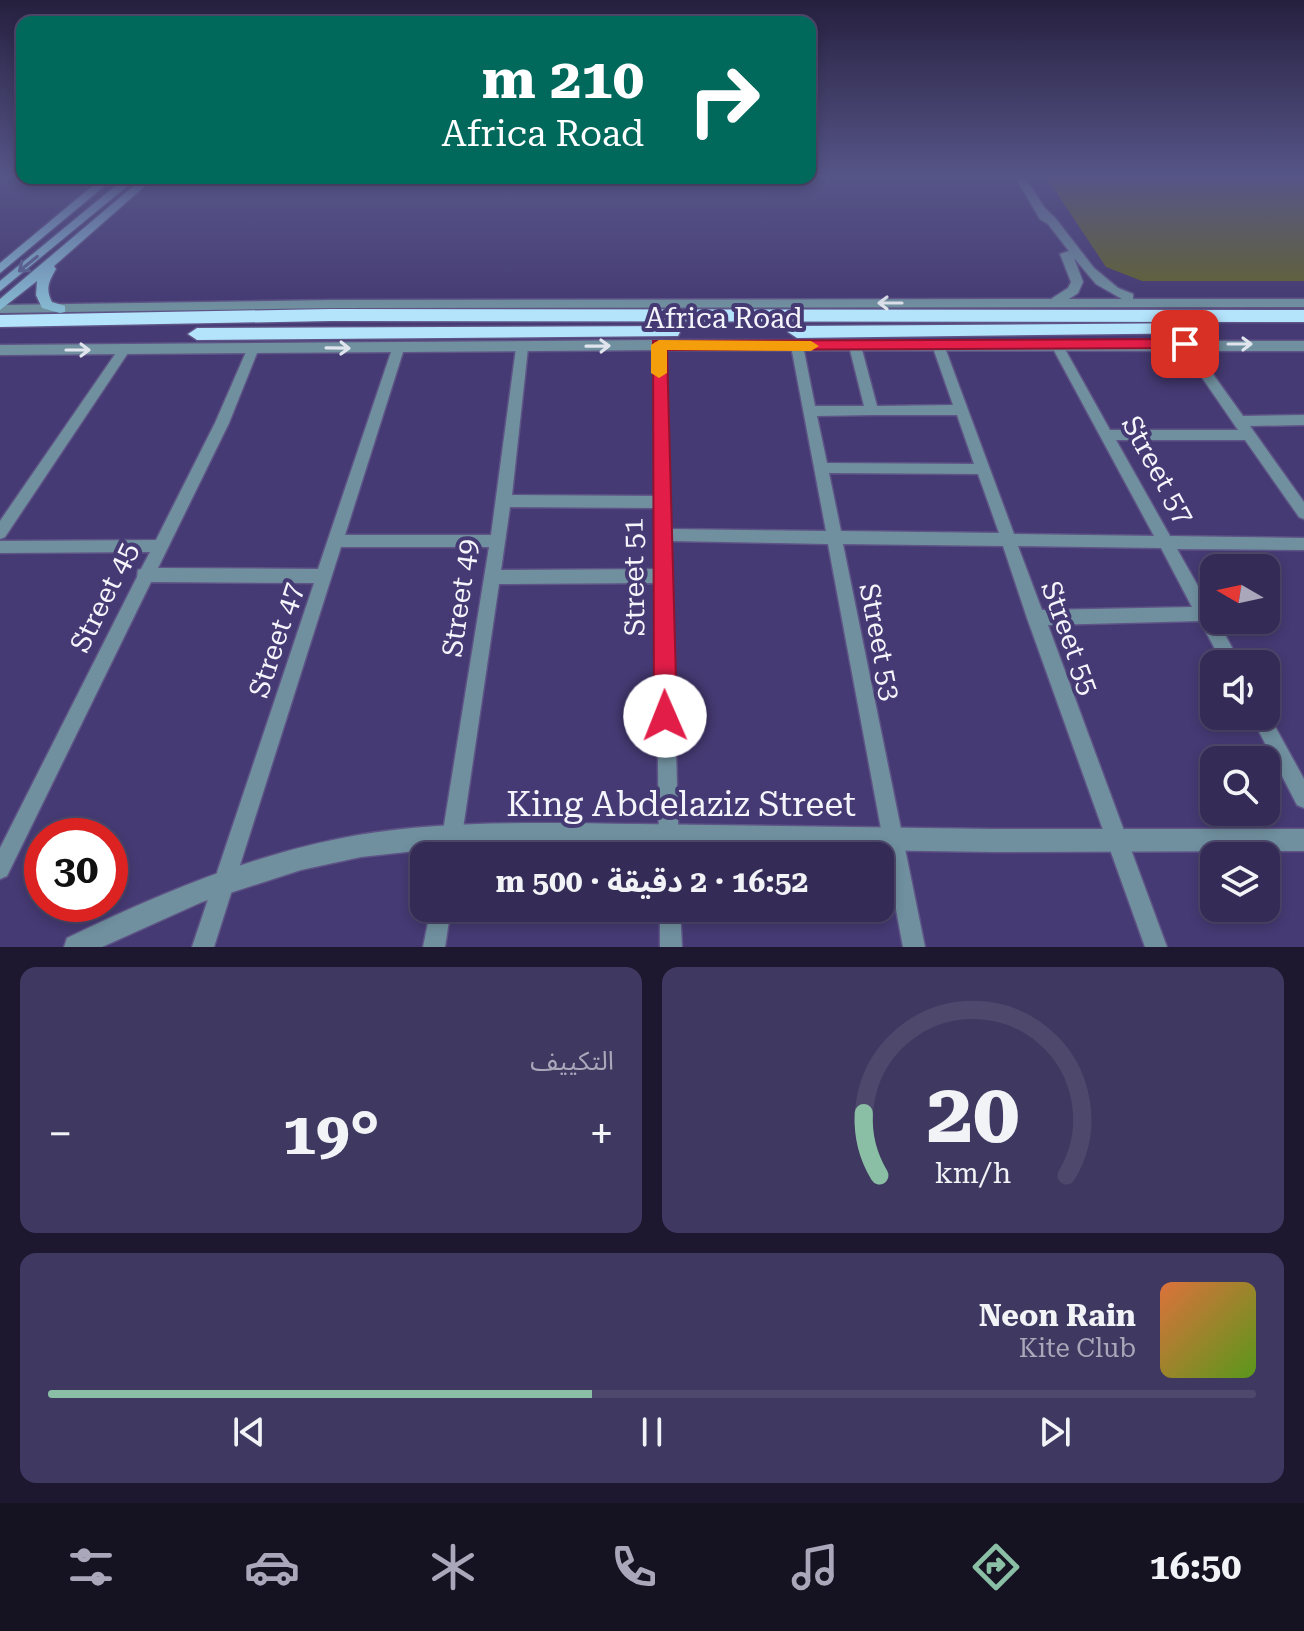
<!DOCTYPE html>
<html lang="ar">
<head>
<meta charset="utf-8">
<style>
  body { margin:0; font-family:"Roboto Serif","Noto Sans Arabic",serif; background:#3f3860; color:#f1f3f6; direction:rtl; height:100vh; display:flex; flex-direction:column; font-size:30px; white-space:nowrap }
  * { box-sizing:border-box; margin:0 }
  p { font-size:26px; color:#a9a7b9 }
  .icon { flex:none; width:44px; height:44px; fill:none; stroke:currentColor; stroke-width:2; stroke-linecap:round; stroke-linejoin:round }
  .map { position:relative; height:947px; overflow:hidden; direction:ltr }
  .side { display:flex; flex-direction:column; gap:20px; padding:20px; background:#1d182f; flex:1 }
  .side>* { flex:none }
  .hud { position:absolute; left:16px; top:16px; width:800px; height:168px; border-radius:16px; box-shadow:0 4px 12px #0003,0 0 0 2px #4e486c; direction:rtl; background:#00695c; color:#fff; overflow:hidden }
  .needle { width:52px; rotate:279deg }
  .controls { position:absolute; left:1200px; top:554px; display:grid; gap:16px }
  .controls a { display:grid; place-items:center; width:80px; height:80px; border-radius:16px; background:#342c56; box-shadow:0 4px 12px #0003,0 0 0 2px #4e486c; font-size:40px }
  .speed { position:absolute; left:24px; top:818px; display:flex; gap:16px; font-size:40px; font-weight:700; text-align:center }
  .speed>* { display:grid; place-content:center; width:104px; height:104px; border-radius:50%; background:#342c56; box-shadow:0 4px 12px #0003,0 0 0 2px #4e486c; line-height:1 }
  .speed .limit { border:12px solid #d22; background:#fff; color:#111 }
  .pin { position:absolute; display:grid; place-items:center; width:68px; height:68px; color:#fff; margin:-34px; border-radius:16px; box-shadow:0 4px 12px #0006 }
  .me { position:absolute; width:88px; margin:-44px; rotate:359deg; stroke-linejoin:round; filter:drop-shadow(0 0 6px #0008) }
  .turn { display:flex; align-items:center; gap:28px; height:168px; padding:0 40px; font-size:36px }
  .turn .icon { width:104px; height:104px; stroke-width:2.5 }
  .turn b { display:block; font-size:56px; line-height:68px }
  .big { font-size:60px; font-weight:700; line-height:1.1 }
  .side .card { flex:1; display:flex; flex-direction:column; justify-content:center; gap:12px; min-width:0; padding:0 28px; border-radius:16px; background:#3f3860 }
  .side .dial { align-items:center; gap:0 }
  .dial svg { height:208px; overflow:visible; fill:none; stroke:#4e486c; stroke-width:7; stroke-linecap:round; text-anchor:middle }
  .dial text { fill:#f1f3f6; stroke:none }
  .song { display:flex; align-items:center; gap:24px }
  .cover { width:96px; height:96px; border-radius:12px; background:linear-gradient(135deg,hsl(20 70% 55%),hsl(90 70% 35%)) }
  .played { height:8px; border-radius:4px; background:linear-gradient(90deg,#8abfa5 45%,#4e486c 45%) }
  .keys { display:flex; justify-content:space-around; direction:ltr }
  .heat { display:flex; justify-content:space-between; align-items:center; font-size:44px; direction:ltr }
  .side .tiles { flex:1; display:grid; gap:20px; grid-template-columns:1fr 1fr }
  .card:last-child { grid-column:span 2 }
  .trip { position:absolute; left:410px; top:842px; width:484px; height:80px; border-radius:16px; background:#342c56; box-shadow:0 4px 12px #0003,0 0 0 2px #4e486c; font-weight:700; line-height:80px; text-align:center; direction:rtl }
  .tabs { display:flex; height:128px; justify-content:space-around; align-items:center; background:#151222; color:#a9a7b9 }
  .tabs .icon { width:56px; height:56px }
  .tabs .current { color:#8abfa5 }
  .tabs b { font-size:36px; color:#f1f3f6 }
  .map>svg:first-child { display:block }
</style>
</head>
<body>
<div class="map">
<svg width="1304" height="947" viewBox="0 0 1304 947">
  <rect width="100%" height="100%" fill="#453a73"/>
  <!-- green -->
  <path fill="#63642c" d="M 1046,177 L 1304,177 L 1304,281 L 1142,281 L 1106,267 Z"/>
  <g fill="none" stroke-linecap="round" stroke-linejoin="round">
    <defs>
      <g id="minor">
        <path d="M 1185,340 L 1189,341 L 1243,416 L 1304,415 L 1304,425 L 1250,426 L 1304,502 L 1304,519 L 1299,517 L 1245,440 L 1116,440 L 1170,536 L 1304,538 L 1304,550 L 1177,549 L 1211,609 L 1214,620 L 1217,620 L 1241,664 L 1223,664 L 1200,621 L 1048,625 L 1167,947 L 1145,947 L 1027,618 L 1003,546 L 843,544 L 925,947 L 903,947 L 828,544 L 670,541 L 679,856 L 659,856 L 656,583 L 499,584 L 459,856 L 439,856 L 489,547 L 341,547 L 214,947 L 192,947 L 314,583 L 151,582 L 7,876 L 0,879 L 0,848 L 137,577 L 138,570 L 141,569 L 150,552 L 0,553 L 0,541 L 156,540 L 215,423 L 249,345 L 253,344 L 259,348 L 229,423 L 158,568 L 318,569 L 392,349 L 398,345 L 404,349 L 345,535 L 491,535 L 516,348 L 522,344 L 528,348 L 512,495 L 655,496 L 653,345 L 659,341 L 665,345 L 670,529 L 826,531 L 791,346 L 797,342 L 803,346 L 815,406 L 864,406 L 849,346 L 855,342 L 861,346 L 877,406 L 953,405 L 932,345 L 938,341 L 944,345 L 1014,534 L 1154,536 L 1051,345 L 1053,342 L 1061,342 L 1110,430 L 1238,430 L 1179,344 ZM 873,415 L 957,415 L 974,464 L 827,463 L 817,416 ZM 829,473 L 978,474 L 999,533 L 841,531 ZM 510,507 L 655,508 L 656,569 L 501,570 ZM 1018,546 L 1161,548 L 1192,607 L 1042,610 Z"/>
        <path d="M 124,346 L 130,350 L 128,353 L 5,537 L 0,539 L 0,521 L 120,347 Z"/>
        <path d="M 1266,710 L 1304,779 L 1304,808 L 1297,805 L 1251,716 L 1266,716 Z"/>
        <path d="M 431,908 L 451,908 L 445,947 L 423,947 Z"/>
        <path d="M 660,908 L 680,908 L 682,947 L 660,947 Z"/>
      </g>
      <g id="tertiary">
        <path d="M 1015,177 L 1025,177 L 1044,207 L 1056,219 L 1094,268 L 1118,288 L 1133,294 L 1133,299 L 1304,299 L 1304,307 L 333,308 L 0,313 L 0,305 L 333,300 L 1051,299 L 1068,288 L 1071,282 L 1060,254 L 1069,251 L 1048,224 L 1040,219 ZM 1074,258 L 1096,284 L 1122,299 L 1069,299 L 1078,293 L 1083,282 Z"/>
        <path d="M 659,340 L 1304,341 L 1304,351 L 659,350 L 0,355 L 0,345 Z"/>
        <path d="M 637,824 L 994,829 L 1304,829 L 1304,851 L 994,852 L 594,846 L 415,851 L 361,857 L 301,870 L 202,902 L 102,947 L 64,947 L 67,938 C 160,893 256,853 358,835 C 449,820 544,823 637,824 Z"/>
      </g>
      <g id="secondary">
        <path d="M 102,178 L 114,178 L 0,273 L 0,263 Z"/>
        <path d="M 125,178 L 137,178 L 0,291 L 0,281 Z"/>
        <path d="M 143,178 L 154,178 L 54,266 L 56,269 C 49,281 45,289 52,302 L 65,306 L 65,312 L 60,313 L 42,308 L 36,295 L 37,281 L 0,310 L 0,299 Z"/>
      </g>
      <g id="trunk">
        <path d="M 330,309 L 1304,310 L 1304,322 L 330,321 L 0,327 L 0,315 Z"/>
        <path d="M 1207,323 L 1214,325 L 1216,329 L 1214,333 L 797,338 L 788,332 L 797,326 Z"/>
        <path d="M 671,326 L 678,328 L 680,332 L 678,336 L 197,340 L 188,334 L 197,328 Z"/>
      </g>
    </defs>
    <!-- minor casing -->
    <use href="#minor" stroke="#5e5486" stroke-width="3"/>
    <!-- tertiary casing -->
    <use href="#tertiary" stroke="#5e5486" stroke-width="3"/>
    <!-- secondary casing -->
    <use href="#secondary" stroke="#5e5486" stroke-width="3"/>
    <!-- trunk casing -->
    <use href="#trunk" stroke="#5e5486" stroke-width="3"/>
    <!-- minor -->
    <use href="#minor" fill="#70909f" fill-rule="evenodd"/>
    <!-- tertiary -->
    <use href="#tertiary" fill="#70909f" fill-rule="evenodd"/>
    <!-- secondary -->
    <use href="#secondary" fill="#86b9d2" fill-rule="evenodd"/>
    <!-- trunk -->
    <use href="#trunk" fill="#b3e4fc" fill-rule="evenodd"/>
  </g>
  <!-- one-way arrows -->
  <defs><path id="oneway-shaft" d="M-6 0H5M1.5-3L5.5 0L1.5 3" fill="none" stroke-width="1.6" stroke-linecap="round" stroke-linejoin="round" transform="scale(2)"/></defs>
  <use stroke="#5c6694" href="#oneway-shaft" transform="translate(28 264) rotate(141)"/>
  <g stroke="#e0e5ed">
    <use href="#oneway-shaft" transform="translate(890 303) rotate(180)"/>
    <use href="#oneway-shaft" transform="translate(1240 344)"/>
    <use href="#oneway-shaft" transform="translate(598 346) rotate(-1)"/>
    <use href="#oneway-shaft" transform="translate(338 348) rotate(1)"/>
    <use href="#oneway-shaft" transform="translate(78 350)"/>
  </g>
  <!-- sky -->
  <linearGradient id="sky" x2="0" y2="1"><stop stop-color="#26203f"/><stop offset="0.57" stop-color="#565588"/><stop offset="1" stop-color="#565588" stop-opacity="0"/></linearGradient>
  <rect width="1304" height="310" fill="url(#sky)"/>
  <!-- route -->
  <path fill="#e11d48" stroke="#92132f" stroke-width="2" d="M 1185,339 L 1193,344 L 1190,348 L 667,350 L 677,716 L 673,725 L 665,728 L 657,725 L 654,716 L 653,341 Z"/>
  <!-- slow -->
  <path fill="#f59e0b" d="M 659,340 L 811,341 L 819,346 L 811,351 L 667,350 L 667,373 L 659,378 L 651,373 L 651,345 Z"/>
  <g text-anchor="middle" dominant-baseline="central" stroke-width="8" stroke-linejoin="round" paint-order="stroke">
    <!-- street labels -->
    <g font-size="28" fill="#f4f4fb" stroke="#453a73">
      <text x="724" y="318">Africa Road</text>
      <text transform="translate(1158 470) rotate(61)">Street 57</text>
      <text transform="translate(634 577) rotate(-91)">Street 51</text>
      <text transform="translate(104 597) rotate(-64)">Street 45</text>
      <text transform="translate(460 598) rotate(-82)">Street 49</text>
      <text transform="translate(1070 638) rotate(70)">Street 55</text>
      <text transform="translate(276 640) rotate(-72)">Street 47</text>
      <text transform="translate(880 642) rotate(79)">Street 53</text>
    </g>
    <!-- near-street labels -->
    <g font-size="34" fill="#f4f4fb" stroke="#453a73">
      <text x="681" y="804">King Abdelaziz Street</text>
    </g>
  </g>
</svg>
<div class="controls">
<a><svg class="needle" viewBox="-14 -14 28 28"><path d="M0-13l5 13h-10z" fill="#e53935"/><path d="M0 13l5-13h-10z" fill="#a9a7b9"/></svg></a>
<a><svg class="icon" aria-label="sound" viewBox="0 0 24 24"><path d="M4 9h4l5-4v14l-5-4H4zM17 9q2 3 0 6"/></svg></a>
<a><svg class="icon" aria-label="search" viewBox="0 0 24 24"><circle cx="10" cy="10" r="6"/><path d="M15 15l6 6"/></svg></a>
<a><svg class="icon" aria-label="layers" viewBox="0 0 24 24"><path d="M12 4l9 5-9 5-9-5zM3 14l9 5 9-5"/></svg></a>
</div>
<div class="speed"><div class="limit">30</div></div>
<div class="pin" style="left:1185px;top:344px;background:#d93025"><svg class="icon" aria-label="arrive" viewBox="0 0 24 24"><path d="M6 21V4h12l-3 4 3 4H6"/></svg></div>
<svg class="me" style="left:665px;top:716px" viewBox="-20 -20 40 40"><circle r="19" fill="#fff"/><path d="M0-13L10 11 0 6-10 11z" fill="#e11d48"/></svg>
<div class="trip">16:52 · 2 دقيقة · 500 m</div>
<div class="hud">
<div class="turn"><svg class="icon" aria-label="right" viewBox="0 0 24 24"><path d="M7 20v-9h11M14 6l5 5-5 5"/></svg><div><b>210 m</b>Africa Road</div></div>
</div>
</div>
<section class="side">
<div class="tiles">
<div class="card dial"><svg viewBox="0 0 100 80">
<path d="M14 69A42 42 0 1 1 86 69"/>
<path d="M14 69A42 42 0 0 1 8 45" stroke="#8abfa5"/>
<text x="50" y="56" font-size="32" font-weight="700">20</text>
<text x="50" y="72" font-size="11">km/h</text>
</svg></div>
<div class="card"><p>التكييف</p>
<div class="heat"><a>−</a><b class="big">19°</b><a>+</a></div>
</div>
<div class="card">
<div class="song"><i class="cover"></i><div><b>Neon Rain</b><p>Kite Club</p></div></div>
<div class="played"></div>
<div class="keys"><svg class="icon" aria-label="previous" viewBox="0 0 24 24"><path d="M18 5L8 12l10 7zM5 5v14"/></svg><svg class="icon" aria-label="pause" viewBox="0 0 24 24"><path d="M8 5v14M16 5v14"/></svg><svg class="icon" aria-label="next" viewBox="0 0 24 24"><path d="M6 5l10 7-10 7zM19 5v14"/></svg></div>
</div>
</div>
</section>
<nav class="tabs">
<b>16:50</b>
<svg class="icon current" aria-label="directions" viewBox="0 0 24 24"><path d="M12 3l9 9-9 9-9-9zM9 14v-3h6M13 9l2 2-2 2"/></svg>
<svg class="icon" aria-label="music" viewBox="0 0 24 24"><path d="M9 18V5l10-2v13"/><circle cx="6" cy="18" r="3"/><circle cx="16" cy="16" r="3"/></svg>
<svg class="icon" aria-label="phone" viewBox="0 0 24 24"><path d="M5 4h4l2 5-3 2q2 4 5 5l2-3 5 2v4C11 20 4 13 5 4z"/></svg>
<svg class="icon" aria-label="climate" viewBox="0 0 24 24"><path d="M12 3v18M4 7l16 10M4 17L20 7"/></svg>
<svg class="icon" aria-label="car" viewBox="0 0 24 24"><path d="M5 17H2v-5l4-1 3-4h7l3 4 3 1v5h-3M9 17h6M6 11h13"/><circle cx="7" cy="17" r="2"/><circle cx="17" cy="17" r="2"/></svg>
<svg class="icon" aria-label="filters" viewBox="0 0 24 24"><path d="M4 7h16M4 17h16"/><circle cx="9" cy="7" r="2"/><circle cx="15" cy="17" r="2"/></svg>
</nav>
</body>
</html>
